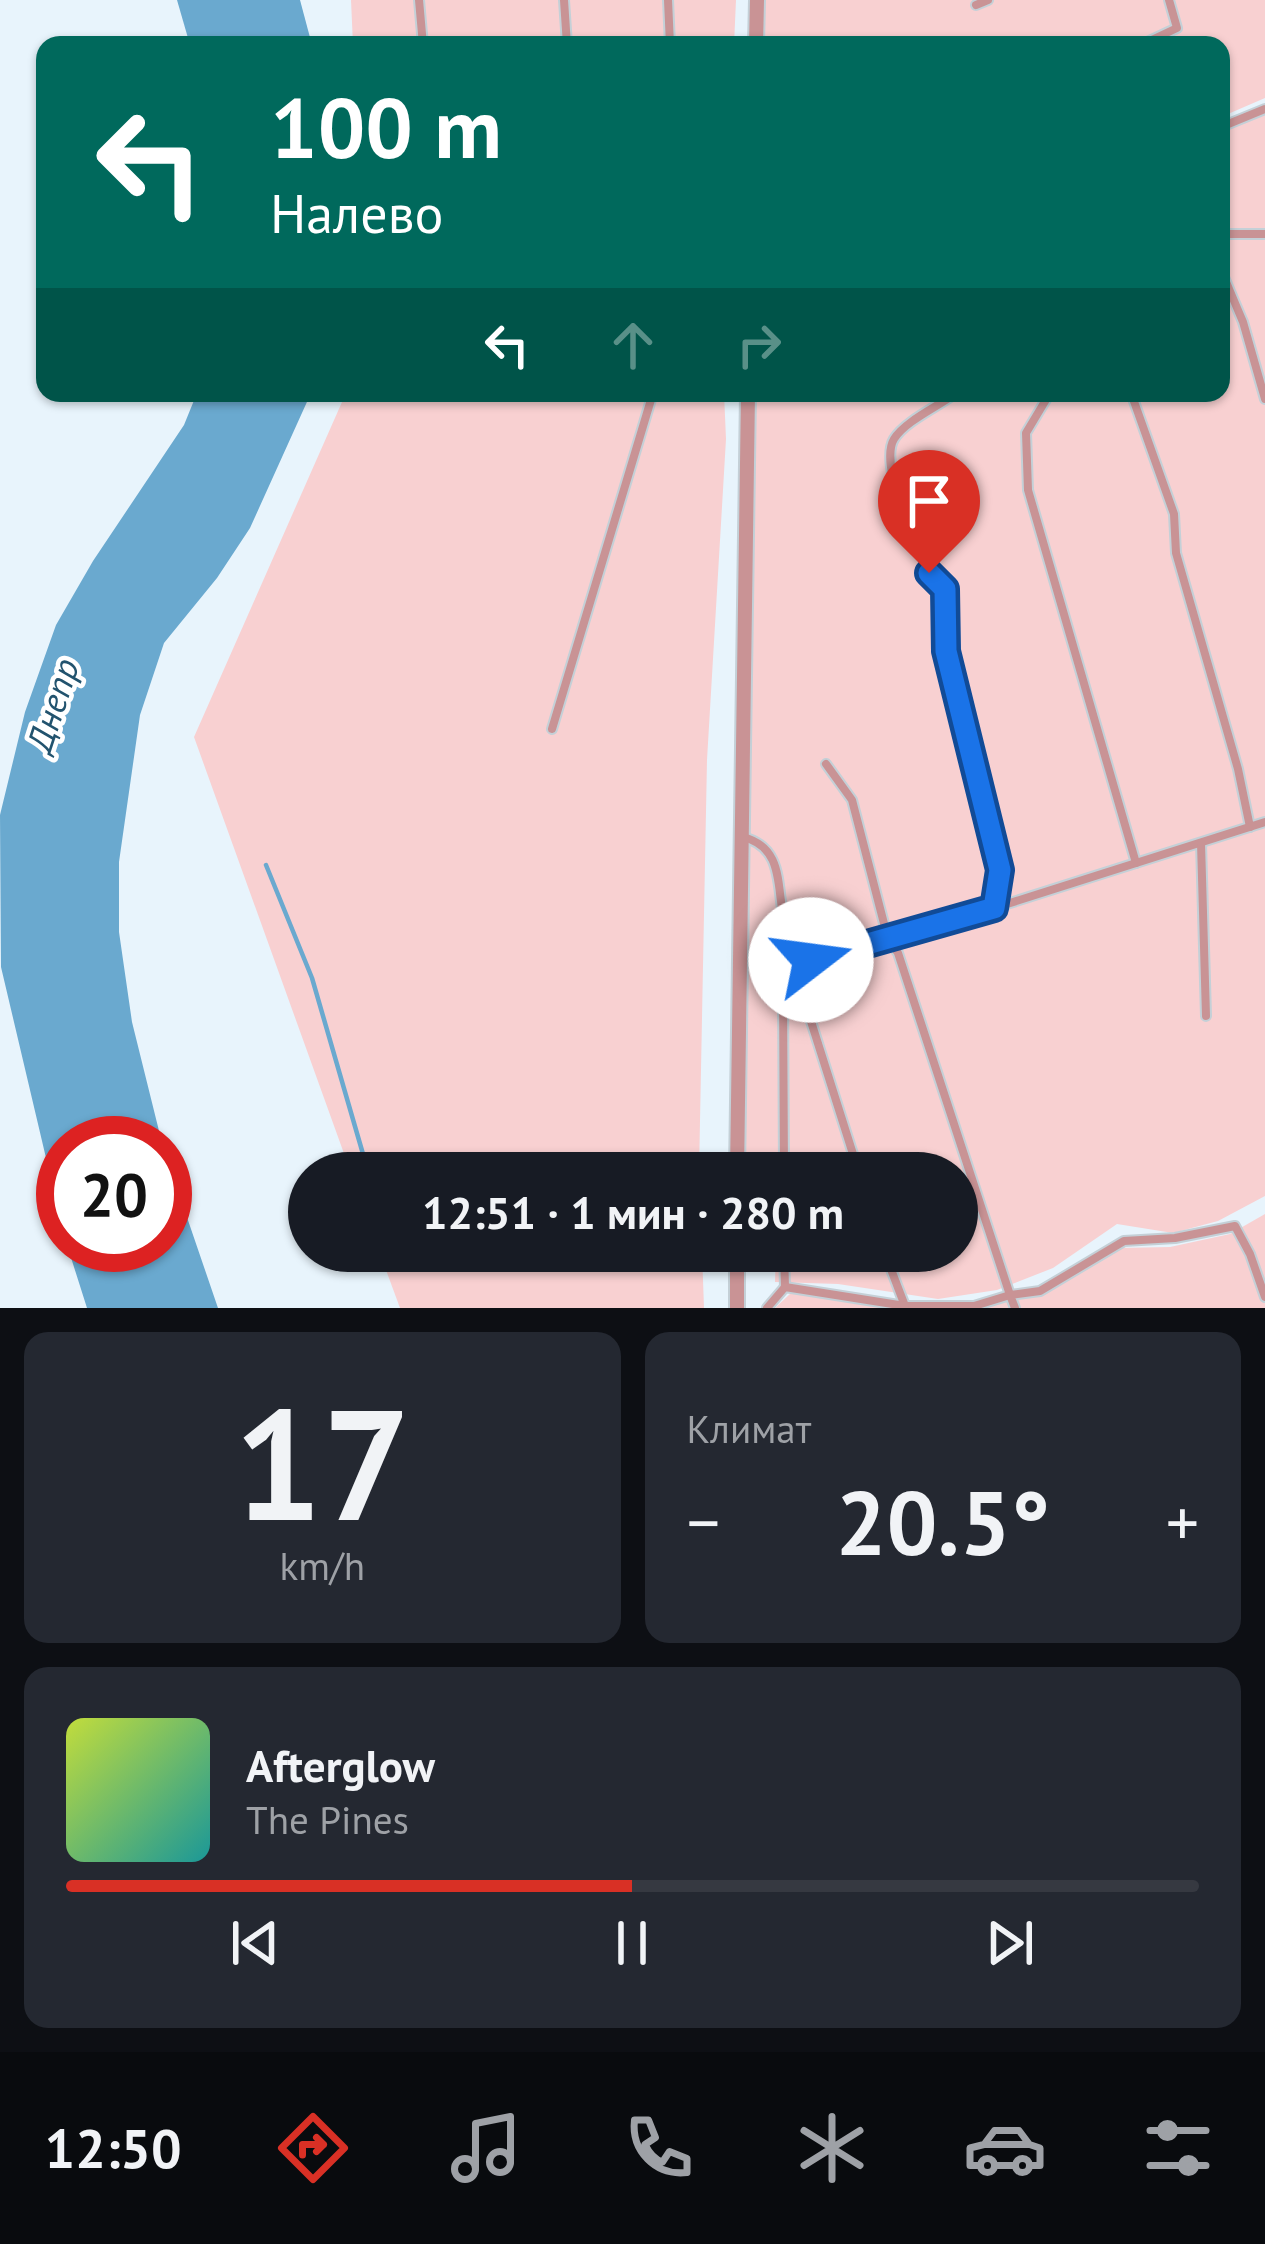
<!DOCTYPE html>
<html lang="ru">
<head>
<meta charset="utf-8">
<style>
  body { margin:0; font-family:"PT Sans",sans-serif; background:#242831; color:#f1f3f6; height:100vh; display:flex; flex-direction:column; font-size:45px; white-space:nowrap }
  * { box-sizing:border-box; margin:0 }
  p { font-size:39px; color:#9ea1a6 }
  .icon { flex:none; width:66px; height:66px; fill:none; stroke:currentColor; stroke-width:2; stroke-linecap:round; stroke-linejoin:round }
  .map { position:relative; height:1308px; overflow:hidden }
  .drawer { display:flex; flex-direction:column; gap:24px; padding:24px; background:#0d0f14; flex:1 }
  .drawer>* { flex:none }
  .top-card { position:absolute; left:36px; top:36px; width:1194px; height:366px; border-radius:24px; box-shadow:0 3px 9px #0004; background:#00695c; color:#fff; overflow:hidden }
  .speed { position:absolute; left:36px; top:1116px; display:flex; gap:24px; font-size:60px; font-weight:700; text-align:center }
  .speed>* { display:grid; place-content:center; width:156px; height:156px; border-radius:50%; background:#171b24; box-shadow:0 3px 9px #0004; line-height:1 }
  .speed .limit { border:18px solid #d22; background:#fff; color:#111 }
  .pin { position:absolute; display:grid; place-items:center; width:102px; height:102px; color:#fff; margin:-123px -51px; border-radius:50% 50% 50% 0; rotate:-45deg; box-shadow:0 0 12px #0007 }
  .pin .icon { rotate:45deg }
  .me { position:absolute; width:132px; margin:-66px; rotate:75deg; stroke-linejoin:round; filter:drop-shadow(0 0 9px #0008) }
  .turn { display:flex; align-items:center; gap:42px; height:252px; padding:0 36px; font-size:54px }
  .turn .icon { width:156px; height:156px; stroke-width:2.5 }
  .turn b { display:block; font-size:84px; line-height:102px }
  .lanes { display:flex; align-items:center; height:114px; padding:0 36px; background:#0003; justify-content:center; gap:60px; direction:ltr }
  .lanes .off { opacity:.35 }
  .big { font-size:90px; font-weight:600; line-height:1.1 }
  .drawer .card { flex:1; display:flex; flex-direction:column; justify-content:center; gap:18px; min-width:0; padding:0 42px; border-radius:24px; background:#242831 }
  .drawer .dial { align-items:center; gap:0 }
  .dial b { font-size:156px; line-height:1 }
  .song { display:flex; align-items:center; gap:36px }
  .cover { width:144px; height:144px; border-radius:18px; background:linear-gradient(135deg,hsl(70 70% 55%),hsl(180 70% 35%)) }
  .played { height:12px; border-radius:6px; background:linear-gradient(90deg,#d93025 50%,#363941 50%) }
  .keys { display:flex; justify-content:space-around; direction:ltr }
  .heat { display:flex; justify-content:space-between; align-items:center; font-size:66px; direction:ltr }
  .drawer .tiles { flex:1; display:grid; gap:24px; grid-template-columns:1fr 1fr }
  .card:last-child { grid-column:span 2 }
  .trip { position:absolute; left:288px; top:1152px; width:690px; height:120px; border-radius:60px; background:#171b24; box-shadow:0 3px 9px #0004; font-weight:600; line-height:120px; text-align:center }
  .tabs { display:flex; height:192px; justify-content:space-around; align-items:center; background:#090b0e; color:#9ea1a6 }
  .tabs .icon { width:84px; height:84px }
  .tabs .current { color:#d93025 }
  .tabs b { font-size:54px; color:#f1f3f6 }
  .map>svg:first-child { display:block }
</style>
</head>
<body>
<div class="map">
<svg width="1265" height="1308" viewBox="0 0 1265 1308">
  <rect width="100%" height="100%" fill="#e8f4fc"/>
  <!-- green -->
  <g fill="#f8d0d1">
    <path d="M 351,0 L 736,0 L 734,45 L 353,45 Z"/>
    <path d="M 755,0 L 1265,0 L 1265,98 L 1221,117 L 1221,45 L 753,45 Z"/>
    <path d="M 1265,111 L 1265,1196 L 1218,1221 L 1173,1233 L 1117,1224 L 1053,1268 L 997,1290 L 938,1299 L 838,1284 L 775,1282 L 776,1251 L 957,1251 L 957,1173 L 777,1173 L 776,1164 L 734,1160 L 750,393 L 1221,393 L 1221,127 Z"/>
    <path d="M 346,393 L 724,393 L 726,439 L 707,760 L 699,1173 L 351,1173 L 194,737 Z"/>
    <path d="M 1265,1214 L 1265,1308 L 948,1308 L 1004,1299 L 1071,1273 L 1118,1248 L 1170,1247 L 1230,1234 Z"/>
    <path d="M 379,1251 L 702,1251 L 704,1308 L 400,1308 Z"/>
    <path d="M 791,1293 L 838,1295 L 893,1308 L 775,1308 Z"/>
  </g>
  <!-- water -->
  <g fill="#6aa9cf">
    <path d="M 177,0 L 300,0 L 312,45 L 190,45 Z"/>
    <path d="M 197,393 L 311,393 L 250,528 L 217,578 L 164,643 L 140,715 L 119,862 L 119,932 L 132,1022 L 162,1143 L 63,1143 L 63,1230 L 1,967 L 0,815 L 25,712 L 56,625 L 93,561 L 184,425 Z"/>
    <path d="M 165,1153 L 218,1308 L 87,1308 L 67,1245 L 165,1245 Z"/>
  </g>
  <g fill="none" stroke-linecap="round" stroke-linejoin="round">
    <!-- stream -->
    <path stroke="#6aa9cf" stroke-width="4.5" d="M 266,865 L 312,978 L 363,1154"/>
    <defs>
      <g id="service">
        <path d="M 419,0 L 423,45"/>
        <path d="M 564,0 L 567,45"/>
        <path d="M 668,0 L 670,45"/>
        <path d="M 976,5 L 988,0"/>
        <path d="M 1141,45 L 1177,28 L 1169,0"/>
        <path d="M 1221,127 L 1265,109"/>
        <path d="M 1221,234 L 1265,234"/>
        <path d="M 1221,270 L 1243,322 L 1265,399"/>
        <path d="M 956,393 C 939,406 905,421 894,439 C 877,467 924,568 945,589 L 946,651 L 1000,870 L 994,908"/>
        <path d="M 1050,393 L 1026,433 L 1028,490 L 1136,863"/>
        <path d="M 1131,393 L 1174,514 L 1176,553 L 1238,769 L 1250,827"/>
        <path d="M 552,729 L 653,393"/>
        <path d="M 826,764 L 852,800 L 888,939 L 898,953 L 1010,1295 L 974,1306 L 905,1306 L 884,1251"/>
        <path d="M 743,837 C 789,849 774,896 787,930 C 790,940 796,949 800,958 L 810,960 L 969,916 L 1265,822"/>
        <path d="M 1201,843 L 1206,1016"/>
        <path d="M 796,974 L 859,1173"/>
        <path d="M 784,1173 L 783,990 L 800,958"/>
        <path d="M 784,1251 L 785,1287"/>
        <path d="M 767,1308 L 785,1287 L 905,1306"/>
        <path d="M 1015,1308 L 1010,1295 L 1040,1291 L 1124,1241 L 1175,1238 L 1235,1226 L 1250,1254 L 1265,1297"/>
      </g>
      <g id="minor">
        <path d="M 756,45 L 757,0"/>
        <path d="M 737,1173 L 748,393"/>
        <path d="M 737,1308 L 737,1251"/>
      </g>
    </defs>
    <!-- service casing -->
    <use href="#service" stroke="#c4d0d7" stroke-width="12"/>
    <!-- minor casing -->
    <use href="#minor" stroke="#c4d0d7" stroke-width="18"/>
    <!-- service -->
    <use href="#service" stroke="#c99395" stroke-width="8"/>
    <!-- minor -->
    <use href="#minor" stroke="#c99395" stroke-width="14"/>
  </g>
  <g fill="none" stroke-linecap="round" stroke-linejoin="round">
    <defs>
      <path id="route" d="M 811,960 L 994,908 L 1000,870 L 946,651 L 945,589 L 929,573"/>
    </defs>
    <!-- route casing -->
    <use href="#route" stroke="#114b97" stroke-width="30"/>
    <!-- route -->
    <use href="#route" stroke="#1a73e8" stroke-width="21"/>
  </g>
  <g text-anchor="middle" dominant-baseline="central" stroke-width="9" stroke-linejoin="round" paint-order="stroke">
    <!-- water labels -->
    <g font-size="36" font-style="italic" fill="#22536e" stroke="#fff">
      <text transform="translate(52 705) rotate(-72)">Днепр</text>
    </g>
  </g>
</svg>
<div class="speed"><div class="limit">20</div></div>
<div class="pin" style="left:929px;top:573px;background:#d93025"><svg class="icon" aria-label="arrive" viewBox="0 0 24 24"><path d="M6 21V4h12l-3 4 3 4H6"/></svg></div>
<svg class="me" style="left:811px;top:960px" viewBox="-20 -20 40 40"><circle r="19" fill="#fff"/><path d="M0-13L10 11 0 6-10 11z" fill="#1a73e8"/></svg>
<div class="trip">12:51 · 1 мин · 280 m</div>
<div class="top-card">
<div class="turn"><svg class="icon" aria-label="left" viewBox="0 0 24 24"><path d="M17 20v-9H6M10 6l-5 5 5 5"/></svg><div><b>100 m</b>Налево</div></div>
<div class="lanes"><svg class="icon" aria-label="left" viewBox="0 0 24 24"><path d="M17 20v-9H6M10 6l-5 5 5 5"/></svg><svg class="icon off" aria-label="ahead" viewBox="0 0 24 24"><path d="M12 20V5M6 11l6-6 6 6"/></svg><svg class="icon off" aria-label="right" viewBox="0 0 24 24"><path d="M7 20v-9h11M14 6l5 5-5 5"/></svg></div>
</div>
</div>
<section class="drawer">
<div class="tiles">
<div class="card dial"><b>17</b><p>km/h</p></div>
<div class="card"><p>Климат</p>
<div class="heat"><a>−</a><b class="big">20.5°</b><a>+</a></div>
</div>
<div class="card">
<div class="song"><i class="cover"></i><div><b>Afterglow</b><p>The Pines</p></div></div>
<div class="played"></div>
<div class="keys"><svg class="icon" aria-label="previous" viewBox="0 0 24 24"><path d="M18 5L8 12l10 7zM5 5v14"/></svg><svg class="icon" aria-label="pause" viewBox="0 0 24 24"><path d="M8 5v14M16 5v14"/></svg><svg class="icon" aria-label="next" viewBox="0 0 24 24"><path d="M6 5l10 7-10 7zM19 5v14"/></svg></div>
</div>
</div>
</section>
<nav class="tabs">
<b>12:50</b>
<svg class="icon current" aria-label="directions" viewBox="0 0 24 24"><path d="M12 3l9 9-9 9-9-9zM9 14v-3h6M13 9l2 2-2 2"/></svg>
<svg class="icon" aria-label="music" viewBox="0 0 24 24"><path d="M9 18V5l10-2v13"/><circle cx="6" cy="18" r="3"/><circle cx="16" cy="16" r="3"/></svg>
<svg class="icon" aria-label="phone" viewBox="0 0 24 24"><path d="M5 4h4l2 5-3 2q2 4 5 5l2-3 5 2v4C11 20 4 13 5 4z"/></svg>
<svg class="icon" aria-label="climate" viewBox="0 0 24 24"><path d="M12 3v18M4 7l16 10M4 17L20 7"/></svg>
<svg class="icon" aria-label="car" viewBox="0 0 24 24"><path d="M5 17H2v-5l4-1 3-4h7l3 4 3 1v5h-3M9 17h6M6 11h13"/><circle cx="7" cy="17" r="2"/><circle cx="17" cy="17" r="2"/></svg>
<svg class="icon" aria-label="filters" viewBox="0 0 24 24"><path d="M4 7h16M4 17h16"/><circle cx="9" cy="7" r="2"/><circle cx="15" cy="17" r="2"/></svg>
</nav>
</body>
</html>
